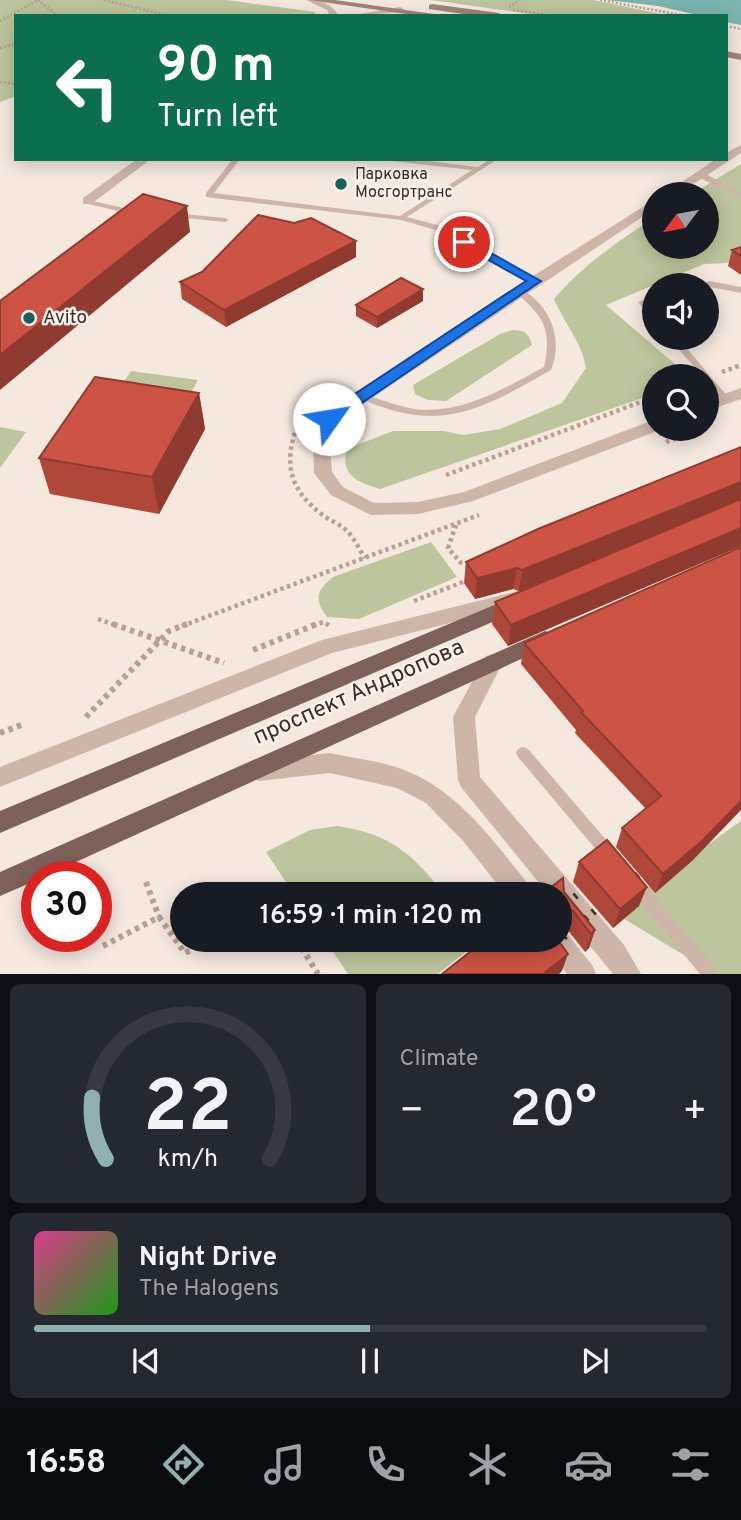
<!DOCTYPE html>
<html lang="en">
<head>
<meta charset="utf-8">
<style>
  body { margin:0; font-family:Overpass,sans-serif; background:#242831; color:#f1f3f6; height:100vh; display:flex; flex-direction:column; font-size:26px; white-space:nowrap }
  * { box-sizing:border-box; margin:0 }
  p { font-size:23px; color:#9ea1a6 }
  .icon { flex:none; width:38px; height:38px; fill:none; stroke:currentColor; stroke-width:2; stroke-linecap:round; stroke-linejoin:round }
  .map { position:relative; height:974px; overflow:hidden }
  .drawer { display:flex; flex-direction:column; gap:10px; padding:10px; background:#0d0f14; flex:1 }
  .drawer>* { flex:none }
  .guide { position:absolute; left:14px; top:14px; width:714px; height:147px; border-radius:0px; box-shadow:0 4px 18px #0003; background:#0b6e4f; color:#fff; overflow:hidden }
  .needle { width:46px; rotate:238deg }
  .buttons { position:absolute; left:642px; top:182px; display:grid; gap:14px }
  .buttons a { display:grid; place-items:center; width:77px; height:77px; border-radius:50%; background:#171b24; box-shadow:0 4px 18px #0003; font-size:35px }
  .speed { position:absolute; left:21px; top:861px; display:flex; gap:14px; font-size:35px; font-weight:700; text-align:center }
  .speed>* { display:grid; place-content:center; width:91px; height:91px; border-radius:50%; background:#171b24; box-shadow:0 4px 18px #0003; line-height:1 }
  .speed .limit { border:10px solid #d22; background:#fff; color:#111 }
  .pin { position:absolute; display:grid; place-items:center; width:60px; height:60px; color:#fff; margin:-30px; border:4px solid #fff; border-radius:50%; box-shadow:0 2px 7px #0007 }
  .me { position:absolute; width:77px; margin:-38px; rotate:58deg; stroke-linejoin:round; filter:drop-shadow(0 0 5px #0008) }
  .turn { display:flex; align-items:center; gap:24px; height:147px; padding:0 28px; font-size:32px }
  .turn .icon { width:91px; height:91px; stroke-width:2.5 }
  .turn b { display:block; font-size:49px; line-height:60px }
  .big { font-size:52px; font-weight:600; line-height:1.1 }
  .drawer .tile { flex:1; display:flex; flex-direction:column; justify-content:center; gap:10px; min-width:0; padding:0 24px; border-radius:10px; background:#242831 }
  .drawer .dial { align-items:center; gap:0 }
  .dial svg { height:182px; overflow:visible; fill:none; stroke:#363941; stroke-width:7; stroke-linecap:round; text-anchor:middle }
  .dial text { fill:#f1f3f6; stroke:none }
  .song { display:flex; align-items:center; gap:21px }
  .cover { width:84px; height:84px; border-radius:10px; background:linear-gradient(135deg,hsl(330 70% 55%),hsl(120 70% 35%)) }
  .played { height:7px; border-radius:4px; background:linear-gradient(90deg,#91b1b0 50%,#363941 50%) }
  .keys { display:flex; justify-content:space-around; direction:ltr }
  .heat { display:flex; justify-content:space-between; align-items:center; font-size:38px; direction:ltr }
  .drawer .tiles { flex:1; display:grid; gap:10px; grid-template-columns:1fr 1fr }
  .tile:last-child { grid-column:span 2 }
  .trip { position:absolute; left:170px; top:882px; width:402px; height:70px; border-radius:35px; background:#171b24; box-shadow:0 4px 18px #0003; font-weight:600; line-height:70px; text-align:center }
  .tab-bar { display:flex; height:112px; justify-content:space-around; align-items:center; background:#090b0e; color:#9ea1a6 }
  .tab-bar .icon { width:49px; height:49px }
  .tab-bar .on { color:#91b1b0 }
  .tab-bar b { font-size:32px; color:#f1f3f6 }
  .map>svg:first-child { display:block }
</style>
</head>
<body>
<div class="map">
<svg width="741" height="974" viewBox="0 0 741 974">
  <rect width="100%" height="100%" fill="#f4e8df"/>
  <!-- green -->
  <g fill="#bdc59d">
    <path d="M 0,0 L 227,0 L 316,12 L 312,16 L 16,16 L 16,96 L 0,102 Z"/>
    <path d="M 431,0 L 593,0 L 670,16 L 545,16 Z"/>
    <path d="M 741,164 L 741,258 L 727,263 L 704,264 L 606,305 L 689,376 L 654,376 L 654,394 L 380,489 C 359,483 339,475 347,449 L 393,431 L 443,431 L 464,435 L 500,429 L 562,403 L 586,368 C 582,342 564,323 554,299 C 582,266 618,241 654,218 L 654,247 L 707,247 L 707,194 L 692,194 Z"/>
    <path d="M 513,330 C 525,330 529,334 532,345 L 446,401 L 428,400 L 415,394 L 413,385 L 500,334 Z"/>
    <path d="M 131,371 L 198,380 L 186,402 L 117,393 Z"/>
    <path d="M 0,427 L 26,432 L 0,468 Z"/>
    <path d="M 431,542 L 457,577 L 359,619 L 327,617 C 314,599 316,591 333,577 Z"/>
    <path d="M 741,821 L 741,974 L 715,974 L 613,912 Z"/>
    <path d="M 337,826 C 390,834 412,853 444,894 L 294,894 L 266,852 L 310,830 Z"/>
    <path d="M 325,940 L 478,940 L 479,941 L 438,974 L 348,974 Z"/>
  </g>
  <!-- water -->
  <path fill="#7cb4af" d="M 606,0 L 741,0 L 741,25 L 726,22 L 726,16 L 702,16 L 658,6 Z"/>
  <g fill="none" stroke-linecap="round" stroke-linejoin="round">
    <!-- path-far2 -->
    <g stroke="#ba9f93" stroke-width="2.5" stroke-dasharray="2 2" stroke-linecap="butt">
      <path d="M 38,0 L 58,16"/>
      <path d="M 104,0 L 170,16"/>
      <path d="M 600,0 L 686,16"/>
      <path d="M 509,7 L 520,0"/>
      <path d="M 513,10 L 554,16"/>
      <path d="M 0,21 L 38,0"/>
      <path d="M 726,26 L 741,29"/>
      <path d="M 0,48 L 16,44"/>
      <path d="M 0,82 L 16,84"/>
    </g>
    <!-- path-far1 -->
    <g stroke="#ba9f93" stroke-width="4.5" stroke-dasharray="3.5 3.5" stroke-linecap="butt">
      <path d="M 722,372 L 741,365"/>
      <path d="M 297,426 C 283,465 290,491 324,516 C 331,521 340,524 347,531 C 354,538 359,549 365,558"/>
      <path d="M 666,442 L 702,429"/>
      <path d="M 446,475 L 654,397"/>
      <path d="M 456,525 L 448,548 L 461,563 L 470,567"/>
      <path d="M 414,601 L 468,580"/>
      <path d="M 98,619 L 118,626"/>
      <path d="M 182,626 L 479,515"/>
      <path d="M 313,626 L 323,622 L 329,625"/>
    </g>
    <!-- path -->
    <g stroke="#ba9f93" stroke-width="6" stroke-dasharray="4.5 4.5" stroke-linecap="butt">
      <path d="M 113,624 L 224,663"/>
      <path d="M 253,650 L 317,624"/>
      <path d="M 86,717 L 169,631 L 187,624"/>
      <path d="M 0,733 L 24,724"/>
      <path d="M 146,882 L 159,917"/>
      <path d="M 297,940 L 318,974"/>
      <path d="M 103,946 L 159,917 L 185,953 L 212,940"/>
    </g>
    <!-- service -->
    <g fill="#ceb5a9" fill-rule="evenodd">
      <path d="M 233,159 L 240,159 L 214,193 L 400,216 L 472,170 L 391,161 L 388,159 L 412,159 L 478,167 L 490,159 L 498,159 L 407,217 L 445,227 L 538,281 L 537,283 L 531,283 L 439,231 L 401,220 L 206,197 L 206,193 Z"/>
      <path d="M 698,173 L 704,173 L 741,193 L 741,198 L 698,177 Z"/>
      <path d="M 84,199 L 124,208 L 128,210 L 115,219 L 111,217 L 118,211 L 84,203 Z"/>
      <path d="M 173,213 L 225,218 L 229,220 L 225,222 L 176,217 L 172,215 Z"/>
      <path d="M 709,281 L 741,287 L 741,293 L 700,285 Z"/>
      <path d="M 519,288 C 550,304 564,338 551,370 C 510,393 465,422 416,415 C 396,413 377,405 359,399 L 357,397 L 359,395 L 362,394 C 380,399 397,406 415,409 C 462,415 505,388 544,367 C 552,329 544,317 516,293 L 515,291 Z"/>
      <path d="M 654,296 L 654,301 L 648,303 L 654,311 L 654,319 L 651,318 L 638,302 Z"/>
      <path d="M 669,338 L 678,338 L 728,397 L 730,399 L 728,401 L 722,401 L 707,382 L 707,376 L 702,376 Z"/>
      <path d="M 523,747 L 528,749 L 614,849 L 616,854 L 614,859 L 609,861 L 604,859 L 518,757 L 516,753 L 518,749 Z"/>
      <path d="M 635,878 L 640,880 L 716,968 L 718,974 L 700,974 L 630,890 L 628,885 L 630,880 Z"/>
    </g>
    <!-- minor -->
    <g fill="#ceb5a9" fill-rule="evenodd">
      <path d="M 741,145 L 741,153 L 678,194 L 664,194 L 716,159 L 726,159 L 726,153 Z"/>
      <path d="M 654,200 L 654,209 L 336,422 L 329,442 L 332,472 L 343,487 L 374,503 L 418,502 L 464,492 L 648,422 L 654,421 L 654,429 L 660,430 L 473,501 L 418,514 L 371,515 L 331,495 L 314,473 L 313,442 L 323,415 L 514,288 Z"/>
      <path d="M 741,388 L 741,399 L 707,411 L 707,400 Z"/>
    </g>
    <!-- tertiary -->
    <g fill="#ceb5a9" fill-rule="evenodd">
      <path d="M 306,0 C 321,0 331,3 339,16 L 330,16 L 327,10 Z"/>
      <path d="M 400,7 L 405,10 L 403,12 L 347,16 Z"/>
      <path d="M 137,159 L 151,159 L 91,204 L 83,204 L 83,198 Z"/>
      <path d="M 518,591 L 525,594 L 528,599 L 525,604 L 332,653 L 0,787 L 0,767 L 322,640 Z"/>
      <path d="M 493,654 L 500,656 L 503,662 L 475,717 L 480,777 L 624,945 L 641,974 L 613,974 L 560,909 L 560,894 L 548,894 L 461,787 L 458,780 L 453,717 L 486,656 Z"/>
      <path d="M 330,753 C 355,759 385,761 409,772 C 461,794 494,842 529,885 L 532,894 L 505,894 L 464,842 L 426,803 L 397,788 L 330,773 L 259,781 L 251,778 L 248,771 L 251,764 L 259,761 Z"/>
      <path d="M 560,929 L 565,931 L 592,965 L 596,974 L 567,974 L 543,940 L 560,940 Z"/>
    </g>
    <!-- secondary -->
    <g fill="#a2847a" fill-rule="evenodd">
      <path d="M 309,0 L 335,0 L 448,16 L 420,16 Z"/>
      <path d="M 432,4 L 499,13 L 503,16 L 477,16 L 429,9 L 429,5 Z"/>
      <path d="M 726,51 L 741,54 L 741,60 L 726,57 Z"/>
    </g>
    <!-- primary -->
    <g fill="#7e615a" fill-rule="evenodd">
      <path d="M 516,596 L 523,599 L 526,604 L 523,609 L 0,833 L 0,811 Z"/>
      <path d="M 545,631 L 552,633 L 555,639 L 552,645 L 43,877 L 37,877 L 37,880 L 0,896 L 0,872 Z"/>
    </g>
    <!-- rail -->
    <g stroke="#3b2d2a" stroke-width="7" stroke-dasharray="2.5 7" stroke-linecap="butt">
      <path d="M 560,909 L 638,844"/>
      <path d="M 520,974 L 654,861"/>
    </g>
  </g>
  <!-- wall -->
  <g fill="#b0483a">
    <path d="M 741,247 L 741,275 L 728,266 L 732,250 Z"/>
    <path d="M 356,257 L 226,327 L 182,299 L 180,282 Z"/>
    <path d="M 423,301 L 377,328 L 356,316 L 356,305 Z"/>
    <path d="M 199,393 L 205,429 L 159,514 L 50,494 L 39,458 Z"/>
    <path d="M 741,447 L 741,546 L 508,646 L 492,624 L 495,602 L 619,550 L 519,591 L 513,589 L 475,599 L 464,583 L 466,562 Z"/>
    <path d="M 741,547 L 693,860 L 655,893 L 616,847 L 622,828 L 646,809 L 575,733 L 576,730 L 521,664 L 524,643 Z"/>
    <path d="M 579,862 L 639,906 L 613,928 L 573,882 Z"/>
    <path d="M 564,892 L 595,930 L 589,948 L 585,952 L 567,929 L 561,927 L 560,929 L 560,894 Z"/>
  </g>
  <!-- shaded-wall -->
  <g fill="#903b30">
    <path d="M 187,206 L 190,232 L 0,390 L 0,355 Z"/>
    <path d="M 356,241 L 356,257 L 226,327 L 224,310 Z"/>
    <path d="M 423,289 L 423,301 L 377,328 L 377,317 Z"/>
    <path d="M 199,393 L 205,429 L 159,514 L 152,477 Z"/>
    <path d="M 741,482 L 741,500 L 519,591 L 522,570 Z"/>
    <path d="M 741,528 L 741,546 L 508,646 L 511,625 Z"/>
    <path d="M 517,568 L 513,589 L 475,599 L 477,578 Z"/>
    <path d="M 741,801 L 741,810 L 693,860 L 655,893 L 663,874 Z"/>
    <path d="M 647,887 L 639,906 L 613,928 L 620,909 Z"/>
    <path d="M 595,930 L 589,948 L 585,952 L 591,934 Z"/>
    <path d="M 568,954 L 562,971 L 559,974 L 543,974 Z"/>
  </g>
  <!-- building -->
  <g fill="#cd5444" stroke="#903b30" stroke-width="2">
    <path d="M 143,194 L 187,206 L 0,355 L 0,301 Z"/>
    <path d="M 258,215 L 294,223 L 311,218 L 356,241 L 224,310 L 180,282 L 202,272 Z"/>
    <path d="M 741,247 L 741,256 L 732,250 Z"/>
    <path d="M 401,278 L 423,289 L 377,317 L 356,305 Z"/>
    <path d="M 95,377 L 199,393 L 152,477 L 39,458 Z"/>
    <path d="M 741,447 L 741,482 L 522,570 L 517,568 L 477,578 L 466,562 L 538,529 Z"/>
    <path d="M 741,499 L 741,528 L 511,625 L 495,602 Z"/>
    <path d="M 741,547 L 741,801 L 702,841 L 663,874 L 622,828 L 661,796 L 581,712 L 583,711 L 524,643 Z"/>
    <path d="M 607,840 L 647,887 L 620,909 L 579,862 Z"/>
    <path d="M 563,878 L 564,892 L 595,930 L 591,934 L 573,911 L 567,908 L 563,911 L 563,919 L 560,919 L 560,894 L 542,894 Z"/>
    <path d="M 485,940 L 558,940 L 568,954 L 543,974 L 442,974 Z"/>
  </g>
  <!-- route -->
  <path fill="#1a73e8" stroke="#114b97" stroke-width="2" d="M 464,238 L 541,281 L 334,422 L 323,422 L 321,419 L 323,415 L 526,281 L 460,244 L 460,239 Z"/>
  <!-- markers -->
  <g fill="#1c605b" stroke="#fbf2ec" stroke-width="2.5">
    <circle cx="341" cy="184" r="7"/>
    <circle cx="29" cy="318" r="7"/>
  </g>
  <g text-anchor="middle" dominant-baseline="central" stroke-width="5" stroke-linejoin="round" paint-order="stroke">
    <!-- far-poi labels -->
    <g font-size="16" fill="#3b2d2a" stroke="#fbf2ec" text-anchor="start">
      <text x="355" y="175">Парковка<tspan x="355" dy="18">Мосгортранс</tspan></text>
    </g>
    <!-- poi labels -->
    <g font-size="19" fill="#3b2d2a" stroke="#fbf2ec" text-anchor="start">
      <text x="43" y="318">Avito</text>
    </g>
    <!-- near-street labels -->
    <g font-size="23" fill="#3b2d2a" stroke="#fbf2ec">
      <text transform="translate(359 693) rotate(-24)">проспект Андропова</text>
    </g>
  </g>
</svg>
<div class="buttons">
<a><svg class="needle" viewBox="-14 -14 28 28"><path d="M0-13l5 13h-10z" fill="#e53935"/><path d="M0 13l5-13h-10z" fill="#9ea1a6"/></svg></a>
<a><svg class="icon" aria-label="sound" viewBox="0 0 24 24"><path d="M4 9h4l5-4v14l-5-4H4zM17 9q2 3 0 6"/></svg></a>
<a><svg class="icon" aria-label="search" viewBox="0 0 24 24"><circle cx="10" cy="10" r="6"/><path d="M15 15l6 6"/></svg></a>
</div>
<div class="speed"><div class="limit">30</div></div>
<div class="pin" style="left:464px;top:242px;background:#d93025"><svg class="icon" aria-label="arrive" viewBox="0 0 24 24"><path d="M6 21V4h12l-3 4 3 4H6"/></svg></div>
<svg class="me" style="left:329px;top:419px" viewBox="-20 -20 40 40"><circle r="19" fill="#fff"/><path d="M0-13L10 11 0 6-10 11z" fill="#1a73e8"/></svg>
<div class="trip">16:59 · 1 min · 120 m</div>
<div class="guide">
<div class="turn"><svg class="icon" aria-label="left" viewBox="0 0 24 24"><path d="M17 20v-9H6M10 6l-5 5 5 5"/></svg><div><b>90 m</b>Turn left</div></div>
</div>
</div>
<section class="drawer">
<div class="tiles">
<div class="tile dial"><svg viewBox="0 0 100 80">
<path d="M14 69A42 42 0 1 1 86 69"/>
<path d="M14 69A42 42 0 0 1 8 42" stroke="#91b1b0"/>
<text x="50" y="56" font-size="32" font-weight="700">22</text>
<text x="50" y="72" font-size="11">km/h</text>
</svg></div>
<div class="tile"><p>Climate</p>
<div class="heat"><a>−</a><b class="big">20°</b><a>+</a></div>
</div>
<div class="tile">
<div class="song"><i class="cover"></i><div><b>Night Drive</b><p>The Halogens</p></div></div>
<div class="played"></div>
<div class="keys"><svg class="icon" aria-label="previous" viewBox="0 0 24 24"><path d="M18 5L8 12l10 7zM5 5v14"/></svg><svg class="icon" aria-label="pause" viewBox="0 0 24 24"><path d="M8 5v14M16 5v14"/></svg><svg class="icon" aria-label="next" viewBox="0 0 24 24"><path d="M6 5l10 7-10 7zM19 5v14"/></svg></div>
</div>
</div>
</section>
<nav class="tab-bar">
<b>16:58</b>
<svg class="icon on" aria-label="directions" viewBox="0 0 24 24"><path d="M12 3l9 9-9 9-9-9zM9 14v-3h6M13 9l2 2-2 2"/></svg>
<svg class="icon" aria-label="music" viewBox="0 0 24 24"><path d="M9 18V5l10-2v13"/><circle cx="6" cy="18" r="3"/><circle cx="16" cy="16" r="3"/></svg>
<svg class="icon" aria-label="phone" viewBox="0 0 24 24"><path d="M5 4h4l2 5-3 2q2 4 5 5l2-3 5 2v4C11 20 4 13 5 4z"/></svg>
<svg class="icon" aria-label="climate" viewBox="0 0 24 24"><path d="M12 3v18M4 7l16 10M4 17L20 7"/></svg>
<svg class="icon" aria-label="car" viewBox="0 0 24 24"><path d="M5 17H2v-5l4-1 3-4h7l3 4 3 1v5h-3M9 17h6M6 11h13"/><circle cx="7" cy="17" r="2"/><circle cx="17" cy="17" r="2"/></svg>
<svg class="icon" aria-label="filters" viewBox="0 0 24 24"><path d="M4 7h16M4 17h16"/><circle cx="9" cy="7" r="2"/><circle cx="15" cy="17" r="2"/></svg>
</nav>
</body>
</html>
